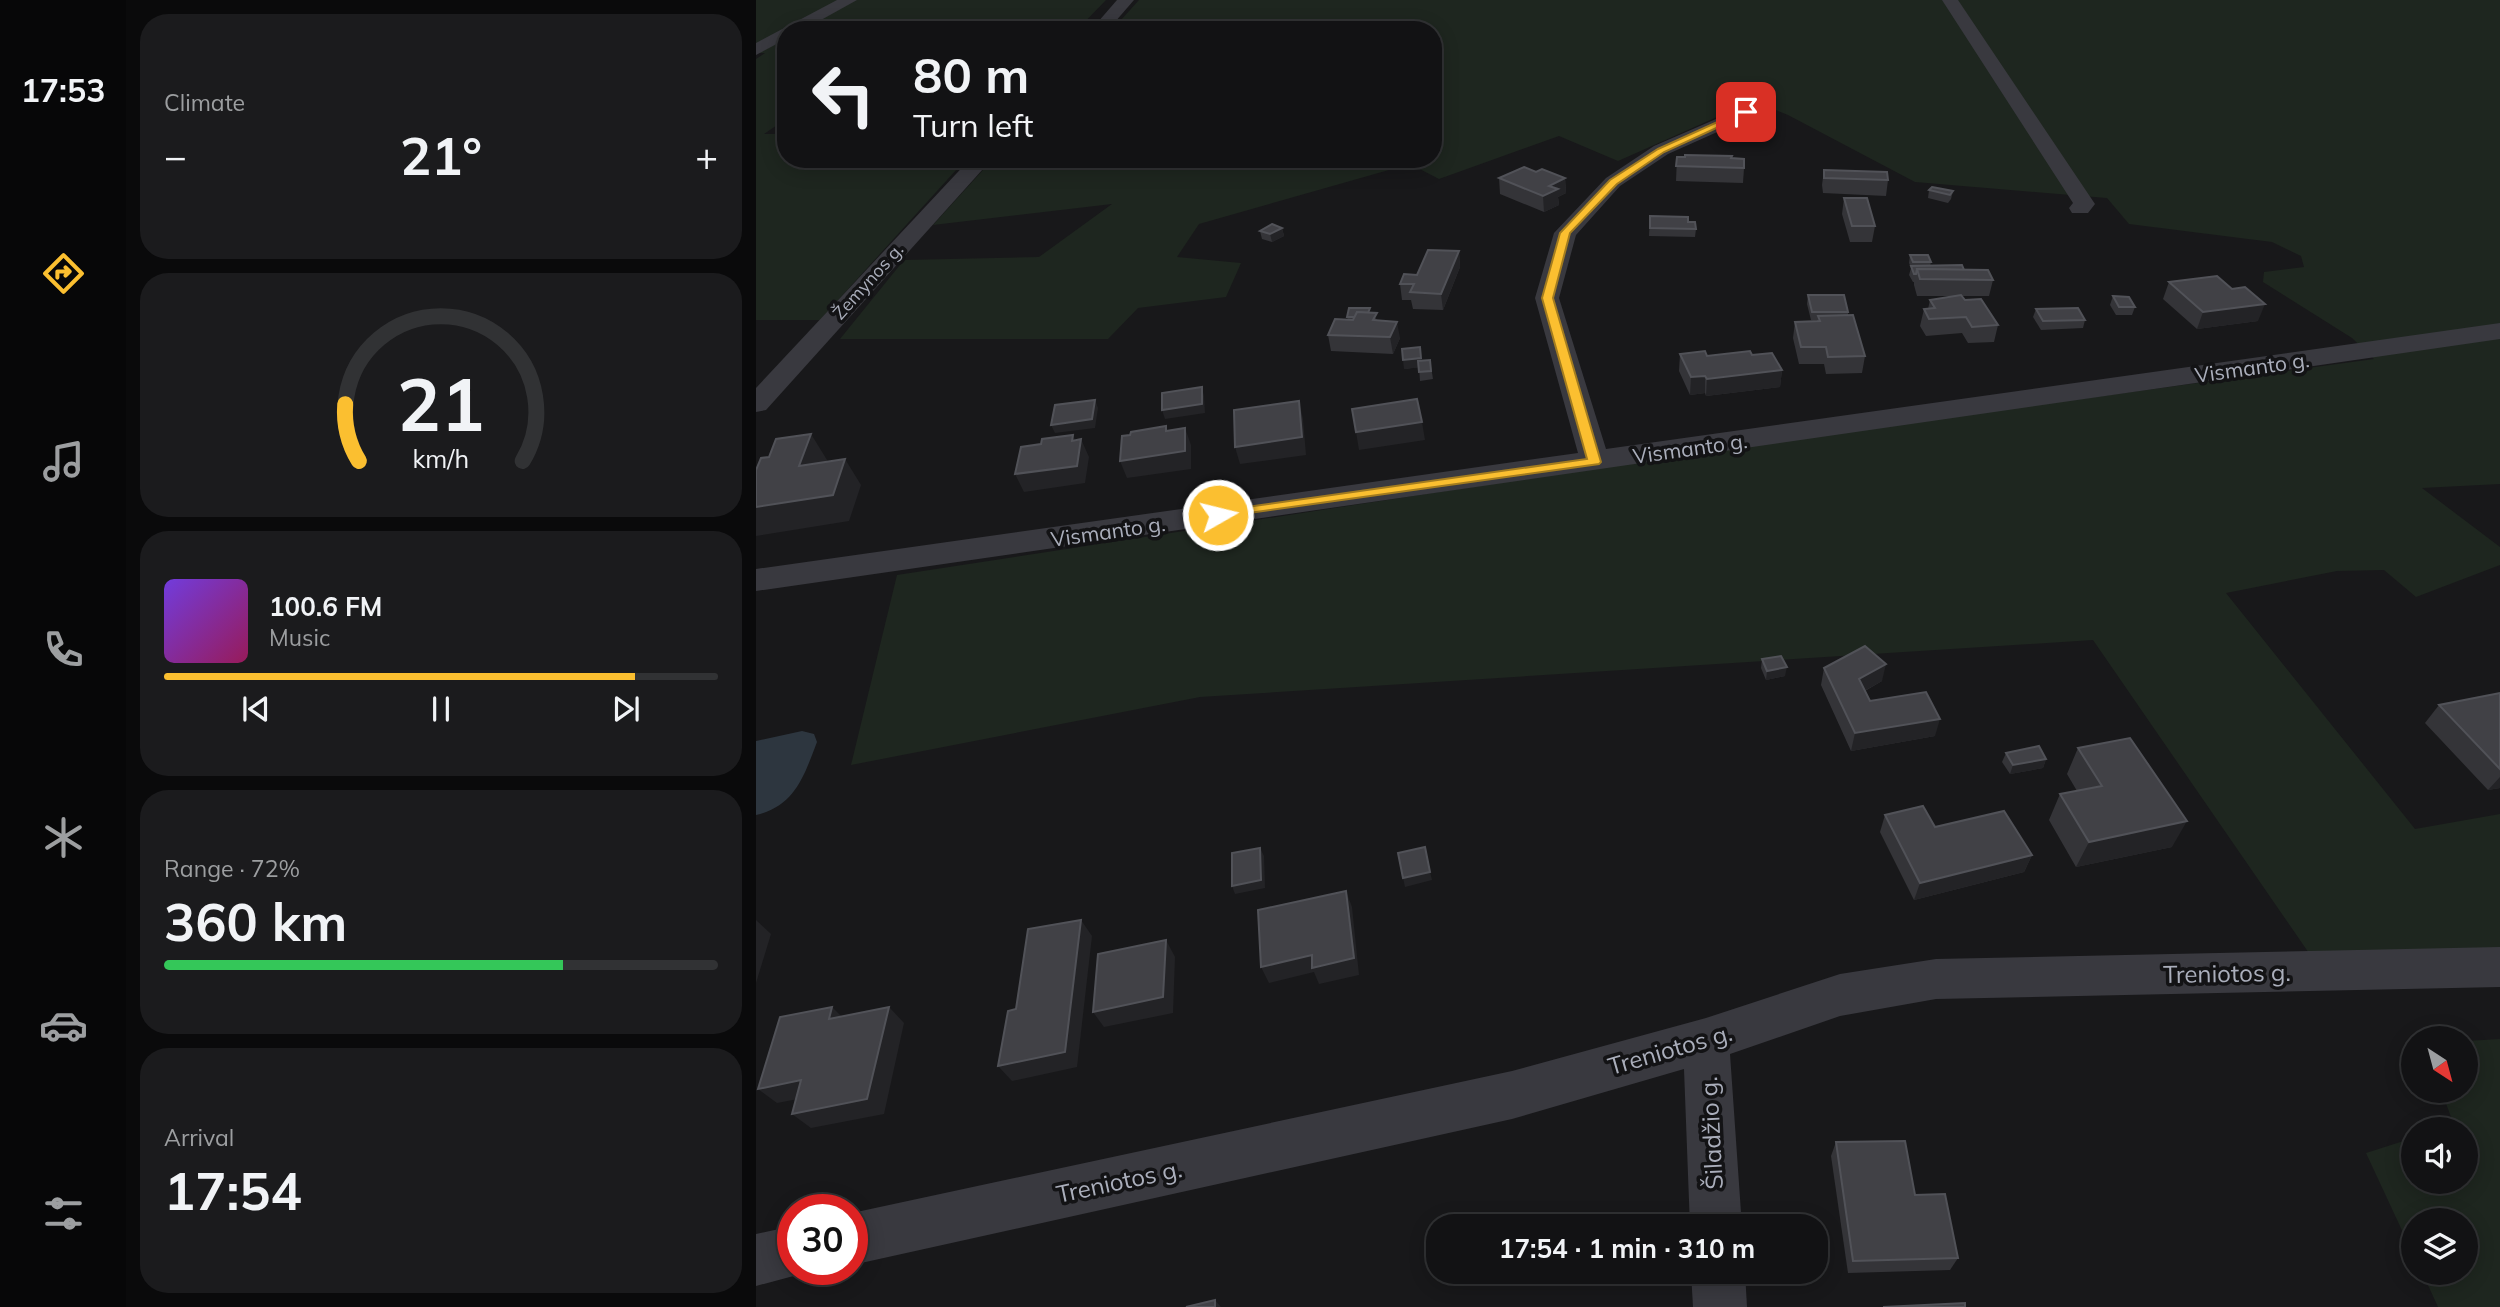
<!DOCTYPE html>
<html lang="en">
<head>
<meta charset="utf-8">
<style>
  body { margin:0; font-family:Mulish,sans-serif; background:#1b1b1d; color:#f1f3f6; height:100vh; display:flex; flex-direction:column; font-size:26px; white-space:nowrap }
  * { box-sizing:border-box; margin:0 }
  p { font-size:23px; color:#9c9ea0 }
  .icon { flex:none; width:38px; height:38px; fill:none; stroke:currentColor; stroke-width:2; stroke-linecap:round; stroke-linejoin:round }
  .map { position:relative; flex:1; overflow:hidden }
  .details { display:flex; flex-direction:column; gap:14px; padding:14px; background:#0a0a0b; width:630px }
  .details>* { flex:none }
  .banner { position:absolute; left:21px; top:21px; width:665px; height:147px; border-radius:28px; box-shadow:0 4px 18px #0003,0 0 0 2px #313234; background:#121214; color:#f1f3f6; overflow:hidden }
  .needle { width:46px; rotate:144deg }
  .fabs { position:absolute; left:1645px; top:1026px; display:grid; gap:14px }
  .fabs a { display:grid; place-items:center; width:77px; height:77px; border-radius:50%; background:#121214; box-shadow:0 4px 18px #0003,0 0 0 2px #313234; font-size:35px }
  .speed { position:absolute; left:21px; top:1194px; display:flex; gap:14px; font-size:35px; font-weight:700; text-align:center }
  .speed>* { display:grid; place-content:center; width:91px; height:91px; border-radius:50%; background:#121214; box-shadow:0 4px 18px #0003,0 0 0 2px #313234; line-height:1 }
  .speed .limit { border:10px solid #d22; background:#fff; color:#111 }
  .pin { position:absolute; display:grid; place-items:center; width:60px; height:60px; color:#fff; margin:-30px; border-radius:14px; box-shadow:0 4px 10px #0006 }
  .me { position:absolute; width:77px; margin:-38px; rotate:82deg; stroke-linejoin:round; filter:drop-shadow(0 0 5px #0008) }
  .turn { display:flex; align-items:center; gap:24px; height:147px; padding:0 21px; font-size:32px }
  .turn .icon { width:91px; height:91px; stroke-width:2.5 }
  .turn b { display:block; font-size:49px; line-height:60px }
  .big { font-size:52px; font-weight:700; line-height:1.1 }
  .details .tile { flex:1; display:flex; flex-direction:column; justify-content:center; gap:10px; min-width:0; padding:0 24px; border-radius:28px; background:#1b1b1d }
  .details .dial { align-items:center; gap:0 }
  .dial svg { height:182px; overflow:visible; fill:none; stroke:#313234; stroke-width:7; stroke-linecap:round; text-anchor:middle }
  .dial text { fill:#f1f3f6; stroke:none }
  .song { display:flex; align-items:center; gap:21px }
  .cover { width:84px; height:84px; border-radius:10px; background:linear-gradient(135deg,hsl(260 70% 55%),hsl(330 70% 35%)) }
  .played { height:7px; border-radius:4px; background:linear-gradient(90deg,#fbbf30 85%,#313234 85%) }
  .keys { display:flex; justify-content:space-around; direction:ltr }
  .heat { display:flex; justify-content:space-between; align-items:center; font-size:38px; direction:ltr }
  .charge { height:10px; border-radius:5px; background:linear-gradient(90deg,#34c759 72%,#313234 0) }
  .trip { position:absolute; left:670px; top:1214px; width:402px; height:70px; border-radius:28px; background:#121214; box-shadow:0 4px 18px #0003,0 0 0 2px #313234; font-weight:700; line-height:70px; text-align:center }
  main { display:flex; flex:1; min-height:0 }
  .dock { display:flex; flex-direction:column; width:126px; justify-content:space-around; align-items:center; background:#070708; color:#9c9ea0 }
  .dock .icon { width:49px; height:49px }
  .dock .on { color:#fbbf30 }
  .dock b { font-size:32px; color:#f1f3f6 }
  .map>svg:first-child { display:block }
</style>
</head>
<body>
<main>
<nav class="dock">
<b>17:53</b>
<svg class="icon on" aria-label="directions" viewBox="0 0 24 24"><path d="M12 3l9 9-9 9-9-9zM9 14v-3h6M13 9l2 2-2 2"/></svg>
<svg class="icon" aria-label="music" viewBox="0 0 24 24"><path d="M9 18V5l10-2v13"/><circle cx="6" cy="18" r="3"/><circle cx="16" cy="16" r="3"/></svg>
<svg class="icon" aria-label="phone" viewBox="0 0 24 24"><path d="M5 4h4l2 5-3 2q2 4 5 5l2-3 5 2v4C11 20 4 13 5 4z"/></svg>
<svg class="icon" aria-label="climate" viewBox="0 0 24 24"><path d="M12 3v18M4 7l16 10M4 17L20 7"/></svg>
<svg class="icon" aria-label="car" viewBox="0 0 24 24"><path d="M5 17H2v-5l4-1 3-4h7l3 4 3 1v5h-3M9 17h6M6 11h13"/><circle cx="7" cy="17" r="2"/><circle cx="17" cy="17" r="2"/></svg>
<svg class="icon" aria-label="filters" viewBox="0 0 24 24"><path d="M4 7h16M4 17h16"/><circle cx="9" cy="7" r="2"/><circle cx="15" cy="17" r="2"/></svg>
</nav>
<section class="details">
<div class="tile"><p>Climate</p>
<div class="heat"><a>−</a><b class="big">21°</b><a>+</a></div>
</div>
<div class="tile dial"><svg viewBox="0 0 100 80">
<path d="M14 69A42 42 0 1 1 86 69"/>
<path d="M14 69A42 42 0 0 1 8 44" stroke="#fbbf30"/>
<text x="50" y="56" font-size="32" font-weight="700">21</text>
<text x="50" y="72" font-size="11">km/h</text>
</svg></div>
<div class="tile">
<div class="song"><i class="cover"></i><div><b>100.6 FM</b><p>Music</p></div></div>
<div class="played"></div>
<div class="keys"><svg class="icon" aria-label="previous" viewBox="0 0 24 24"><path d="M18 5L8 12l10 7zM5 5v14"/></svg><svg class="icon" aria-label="pause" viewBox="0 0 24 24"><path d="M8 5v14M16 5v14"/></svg><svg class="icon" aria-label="next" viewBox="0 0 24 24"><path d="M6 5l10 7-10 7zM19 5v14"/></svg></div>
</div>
<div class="tile"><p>Range · 72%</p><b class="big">360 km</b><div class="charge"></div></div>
<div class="tile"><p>Arrival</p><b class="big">17:54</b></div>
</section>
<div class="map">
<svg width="1744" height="1307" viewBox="0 0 1744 1307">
  <rect width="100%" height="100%" fill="#18181a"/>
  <!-- green -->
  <g fill="#1e261f">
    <path d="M 0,0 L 350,0 L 321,30 L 30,30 L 30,119 L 8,134 L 30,134 L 30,159 L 210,159 L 64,320 L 0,320 L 0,59 L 9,53 L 0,53 Z"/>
    <path d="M 383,0 L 1744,0 L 1744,484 L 1666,488 L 1744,547 L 1744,565 L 1660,597 L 1628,570 L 1581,571 L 1470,593 L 1659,829 L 1744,814 L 1744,959 L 1557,959 L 1337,640 L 444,697 L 95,765 L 141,575 L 1016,441 L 1618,359 L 1596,338 L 1507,282 L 1508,272 L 1548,267 L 1545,256 L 1516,242 L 1373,224 L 1351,198 L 1159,182 L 1032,115 L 997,101 L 862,161 L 803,136 L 683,179 L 654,164 L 443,224 L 421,257 L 485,263 L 470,297 L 382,308 L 352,339 L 84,339 L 148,260 L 283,257 L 356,204 L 177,225 L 237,159 L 677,159 L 677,30 L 356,30 Z"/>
    <path d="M 1744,1039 L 1744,1307 L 1682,1307 L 1666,1272 L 1710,1272 L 1710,1220 L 1657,1220 L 1657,1254 L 1610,1153 L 1657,1138 L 1657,1181 L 1710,1181 L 1710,1129 L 1687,1129 L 1698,1125 L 1685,1090 L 1710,1090 L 1710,1041 Z"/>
  </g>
  <!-- water -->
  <path fill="#2d363f" d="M 46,731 L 58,734 L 61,742 C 48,776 39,806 0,815 L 0,741 Z"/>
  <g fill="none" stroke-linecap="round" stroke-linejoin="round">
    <!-- minor -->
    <g fill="#39393f" fill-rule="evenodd">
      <path d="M 81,0 L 101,0 L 47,30 L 30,30 L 30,39 L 0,55 L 0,43 Z"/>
      <path d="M 361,0 L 378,0 L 352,30 L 335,30 Z"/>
      <path d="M 1186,0 L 1202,0 L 1339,204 L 1332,213 L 1316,213 L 1313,208 L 1317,203 Z"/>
      <path d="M 990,106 L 1000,112 L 997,116 L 912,154 L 864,186 L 820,235 L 803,298 L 850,449 L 1744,323 L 1744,339 L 0,591 L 0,569 L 822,453 L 779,298 L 798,233 L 850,178 L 898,146 Z"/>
      <path d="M 214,159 L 236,159 L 10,410 L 0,412 L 0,388 Z"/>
      <path d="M 1744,947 L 1744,987 L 1180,999 L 1084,1016 L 974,1054 L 986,1227 L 934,1227 L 928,1069 L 756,1119 L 96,1265 L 96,1213 L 756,1071 L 950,1018 L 1084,974 L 1180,959 Z"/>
      <path d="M 37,1226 L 37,1269 L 56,1271 L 0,1286 L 0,1234 Z"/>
      <path d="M 935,1272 L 989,1272 L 991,1307 L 937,1307 Z"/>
    </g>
  </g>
  <!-- wall -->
  <g fill="#343438">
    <path d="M 921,157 L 988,168 L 987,183 L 920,181 Z"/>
    <path d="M 1068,170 L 1132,180 L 1130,196 L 1067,193 L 1066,185 Z"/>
    <path d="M 780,172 L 809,178 L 810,193 L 802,197 L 803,205 L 788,212 L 744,194 L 743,178 Z"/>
    <path d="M 1173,190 L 1197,191 L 1195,199 L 1192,203 L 1172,198 Z"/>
    <path d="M 1088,198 L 1119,226 L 1116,242 L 1094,242 L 1086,214 Z"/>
    <path d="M 894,216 L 932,222 L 940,229 L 939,237 L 893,236 Z"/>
    <path d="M 526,228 L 528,236 L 516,242 L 506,239 L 504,231 Z"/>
    <path d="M 703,251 L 704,267 L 687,310 L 657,309 L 655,300 L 646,300 L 644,284 Z"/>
    <path d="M 1154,255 L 1175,262 L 1174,266 L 1208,270 L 1237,280 L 1233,296 L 1206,296 L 1209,300 L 1242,325 L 1238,342 L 1212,343 L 1206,333 L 1170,336 L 1164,326 L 1168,309 L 1172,309 L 1174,300 L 1199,296 L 1161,296 L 1158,285 L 1158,282 L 1157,282 L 1153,275 L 1155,268 L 1153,263 Z"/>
    <path d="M 1413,282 L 1476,289 L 1502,321 L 1441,329 L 1407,299 Z"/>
    <path d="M 1052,295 L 1092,312 L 1092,315 L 1109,356 L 1106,373 L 1070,374 L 1068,364 L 1043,364 L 1037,338 L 1039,322 L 1061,321 L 1061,320 L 1055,320 L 1051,304 Z"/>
    <path d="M 1357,296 L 1379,307 L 1376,315 L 1360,315 L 1354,305 Z"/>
    <path d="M 1280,309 L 1329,320 L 1327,328 L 1285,330 L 1277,317 Z"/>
    <path d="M 615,313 L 622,321 L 644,338 L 637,354 L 575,351 L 572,335 L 592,320 L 591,317 Z"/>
    <path d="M 924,354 L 951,356 L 996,355 L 1026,370 L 1024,387 L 950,396 L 949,393 L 934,395 L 923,371 Z"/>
    <path d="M 666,360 L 674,360 L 677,379 L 664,381 L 663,367 L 648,369 Z"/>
    <path d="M 1006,659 L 1029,676 L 1010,680 L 1005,668 Z"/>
    <path d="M 1068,668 L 1126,681 L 1109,691 L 1114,701 L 1179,736 L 1095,751 L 1065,685 Z"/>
    <path d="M 1744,693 L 1744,788 L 1732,790 L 1669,723 L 1683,705 Z"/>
    <path d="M 1322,748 L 1416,847 L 1320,867 L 1293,820 L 1304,794 L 1321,791 L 1311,774 Z"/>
    <path d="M 1250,753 L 1290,759 L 1287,768 L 1254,774 L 1246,762 Z"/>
    <path d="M 1129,815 L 1179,827 L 1276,855 L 1268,872 L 1158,900 L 1124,832 Z"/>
    <path d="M 1080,1142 L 1159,1195 L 1202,1258 L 1194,1270 L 1092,1273 L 1075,1156 Z"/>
  </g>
  <!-- shaded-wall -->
  <g fill="#232326">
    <path d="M 809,178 L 810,193 L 802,197 L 803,205 L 788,212 L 787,196 L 793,186 Z"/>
    <path d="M 526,228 L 528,236 L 516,242 L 514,234 Z"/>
    <path d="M 703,251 L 704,267 L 687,310 L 685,294 Z"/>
    <path d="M 1509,304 L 1502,321 L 1441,329 L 1447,312 Z"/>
    <path d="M 641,322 L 644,338 L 637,354 L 634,337 Z"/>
    <path d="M 665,358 L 667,367 L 648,369 L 647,360 Z"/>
    <path d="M 1026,370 L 1024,387 L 950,396 L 951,379 Z"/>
    <path d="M 949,376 L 949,393 L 934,395 L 935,377 Z"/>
    <path d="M 446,387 L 448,396 L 449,413 L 409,419 L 406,410 Z"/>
    <path d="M 339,400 L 342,408 L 339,428 L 299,433 L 295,425 Z"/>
    <path d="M 543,401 L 547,419 L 550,455 L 484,464 L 479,447 Z"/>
    <path d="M 666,422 L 669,440 L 603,450 L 600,432 Z"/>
    <path d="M 429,428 L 435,445 L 435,469 L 371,478 L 364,461 Z"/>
    <path d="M 55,434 L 71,460 L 60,491 L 43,466 Z"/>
    <path d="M 317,435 L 324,451 L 325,439 L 333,457 L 329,483 L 268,492 L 259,474 L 316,441 Z"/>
    <path d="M 89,459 L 105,485 L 93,521 L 0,536 L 0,507 Z"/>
    <path d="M 1130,664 L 1126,681 L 1099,696 L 1103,679 Z"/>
    <path d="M 1031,667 L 1029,676 L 1010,680 L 1011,671 Z"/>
    <path d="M 1184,719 L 1179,736 L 1095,751 L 1099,733 Z"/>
    <path d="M 1290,759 L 1287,768 L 1254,774 L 1257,765 Z"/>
    <path d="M 1744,777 L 1744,788 L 1732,790 Z"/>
    <path d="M 1431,821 L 1416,847 L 1320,867 L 1333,842 Z"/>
    <path d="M 504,848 L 508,856 L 509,888 L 479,894 L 476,886 Z"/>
    <path d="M 1276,855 L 1268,872 L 1158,900 L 1164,883 Z"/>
    <path d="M 674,872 L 676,880 L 649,887 L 647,878 Z"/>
    <path d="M 590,891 L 596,907 L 603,975 L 563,984 L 558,972 L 513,983 L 505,967 Z"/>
    <path d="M 0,920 L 15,934 L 0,983 Z"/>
    <path d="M 325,920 L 336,936 L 321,1067 L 256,1081 L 242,1066 Z"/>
    <path d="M 410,940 L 419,957 L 417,1013 L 348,1027 L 337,1012 Z"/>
    <path d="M 76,1007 L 92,1023 L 73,1019 Z"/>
    <path d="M 133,1007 L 148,1023 L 128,1114 L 55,1128 L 36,1114 Z"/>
    <path d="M 45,1080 L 63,1095 L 21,1103 L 2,1089 Z"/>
    <path d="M 459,1300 L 465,1307 L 459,1307 Z"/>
  </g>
  <!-- building -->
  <g fill="#414146" stroke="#515258" stroke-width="2">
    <path d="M 929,155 L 976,156 L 975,158 L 988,159 L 988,168 L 920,166 L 921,157 L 929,157 Z"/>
    <path d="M 768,167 L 780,172 L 786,169 L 809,178 L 793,186 L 802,189 L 787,196 L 743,178 Z"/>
    <path d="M 1068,170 L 1131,172 L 1132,180 L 1068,178 Z"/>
    <path d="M 1176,187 L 1197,191 L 1194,195 L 1173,190 Z"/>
    <path d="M 1088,198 L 1111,198 L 1119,226 L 1096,226 Z"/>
    <path d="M 894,216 L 932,217 L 932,222 L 939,222 L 940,229 L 894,228 Z"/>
    <path d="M 516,224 L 526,228 L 514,234 L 504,231 Z"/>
    <path d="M 672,250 L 703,251 L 685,294 L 654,292 L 658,284 L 644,284 L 648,274 L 661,275 Z"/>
    <path d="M 1154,255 L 1172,255 L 1175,262 L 1157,262 Z"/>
    <path d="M 1206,265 L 1208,270 L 1161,269 L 1160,274 L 1158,274 L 1155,266 Z"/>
    <path d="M 1161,269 L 1232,270 L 1237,280 L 1164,279 Z"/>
    <path d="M 1461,276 L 1476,289 L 1489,287 L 1509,304 L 1447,312 L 1413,282 Z"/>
    <path d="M 1052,295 L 1088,295 L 1092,312 L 1056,312 Z"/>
    <path d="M 1205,295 L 1209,300 L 1225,299 L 1242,325 L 1216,327 L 1210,317 L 1173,319 L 1168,309 L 1179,308 L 1174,300 Z"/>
    <path d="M 1357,296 L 1373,297 L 1379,307 L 1363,307 Z"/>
    <path d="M 593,308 L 614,308 L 612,313 L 601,312 L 599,317 L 591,317 Z"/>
    <path d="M 1322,308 L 1329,320 L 1287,321 L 1280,309 Z"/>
    <path d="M 601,312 L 621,313 L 617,320 L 641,322 L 634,337 L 572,335 L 579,319 L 597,320 Z"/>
    <path d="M 1097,315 L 1109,356 L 1072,357 L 1070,347 L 1045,347 L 1039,322 L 1064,321 L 1062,316 Z"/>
    <path d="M 664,347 L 665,358 L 647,360 L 646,349 Z"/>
    <path d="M 949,351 L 951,356 L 994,351 L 996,355 L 1016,353 L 1026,370 L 951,379 L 949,376 L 935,377 L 924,354 Z"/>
    <path d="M 674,360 L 675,371 L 663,372 L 662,361 Z"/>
    <path d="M 446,387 L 446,404 L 406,410 L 406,393 Z"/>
    <path d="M 661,399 L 666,422 L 600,432 L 596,409 Z"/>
    <path d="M 339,400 L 336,419 L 295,425 L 299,405 Z"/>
    <path d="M 543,401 L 546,437 L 479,447 L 478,410 Z"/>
    <path d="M 410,426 L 410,431 L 429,428 L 429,451 L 364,461 L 366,436 L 374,435 L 375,432 Z"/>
    <path d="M 55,434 L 43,466 L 89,459 L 77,495 L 0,507 L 0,470 L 5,458 L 13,457 L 20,439 Z"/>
    <path d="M 317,435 L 316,441 L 325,439 L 321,466 L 259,474 L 265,447 L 285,444 L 286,439 Z"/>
    <path d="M 1109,646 L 1130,664 L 1103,679 L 1114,701 L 1170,692 L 1184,719 L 1099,733 L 1068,668 Z"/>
    <path d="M 1025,656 L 1031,667 L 1011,671 L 1006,659 Z"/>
    <path d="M 1744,693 L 1744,769 L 1683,705 Z"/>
    <path d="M 1374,738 L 1431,821 L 1333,842 L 1304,794 L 1346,786 L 1322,748 Z"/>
    <path d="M 1283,746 L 1290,759 L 1257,765 L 1250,753 Z"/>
    <path d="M 1167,806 L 1179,827 L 1248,811 L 1276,855 L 1164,883 L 1129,815 Z"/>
    <path d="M 669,847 L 674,872 L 647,878 L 642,853 Z"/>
    <path d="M 504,848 L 505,880 L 476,886 L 476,853 Z"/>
    <path d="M 590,891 L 598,958 L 556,968 L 556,955 L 505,967 L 502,910 Z"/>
    <path d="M 325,920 L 309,1052 L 242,1066 L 252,1011 L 260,1009 L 272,929 Z"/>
    <path d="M 410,940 L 407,997 L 337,1012 L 342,954 Z"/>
    <path d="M 76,1007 L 73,1019 L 133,1007 L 111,1099 L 36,1114 L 45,1080 L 2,1089 L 24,1017 Z"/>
    <path d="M 1149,1141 L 1159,1195 L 1189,1194 L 1202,1258 L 1097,1261 L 1080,1142 Z"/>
    <path d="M 459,1300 L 459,1307 L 430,1307 Z"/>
    <path d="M 1209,1303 L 1209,1307 L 1127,1307 Z"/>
  </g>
  <!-- route -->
  <path fill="#fbbf30" stroke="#a37c1f" stroke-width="2" d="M 990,109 L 993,113 L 908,152 L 861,184 L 814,233 L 797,298 L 845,462 L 843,464 L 457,518 L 457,512 L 462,511 L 831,459 L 786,298 L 804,233 L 854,180 L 902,149 Z"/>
  <g text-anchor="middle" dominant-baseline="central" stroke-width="7" stroke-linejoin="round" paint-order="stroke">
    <!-- far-street labels -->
    <g font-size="18" fill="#aaaebb" stroke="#131315">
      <text transform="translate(112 281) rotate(-48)">Žemynos g.</text>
    </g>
    <!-- street labels -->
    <g font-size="21" fill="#aaaebb" stroke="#131315">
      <text transform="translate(1496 367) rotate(-8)">Vismanto g.</text>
      <text transform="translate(934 448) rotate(-8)">Vismanto g.</text>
      <text transform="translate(352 531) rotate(-8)">Vismanto g.</text>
    </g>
    <!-- near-street labels -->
    <g font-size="24" fill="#aaaebb" stroke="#131315">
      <text transform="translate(1471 973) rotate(-1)">Treniotos g.</text>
      <text transform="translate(914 1049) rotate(-16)">Treniotos g.</text>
      <text transform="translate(955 1133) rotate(-93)">Šiladžio g.</text>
      <text transform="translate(363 1181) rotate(-12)">Treniotos g.</text>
    </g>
  </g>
</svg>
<div class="fabs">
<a><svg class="needle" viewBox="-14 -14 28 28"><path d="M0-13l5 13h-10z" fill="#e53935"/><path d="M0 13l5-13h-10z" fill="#9c9ea0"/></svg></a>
<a><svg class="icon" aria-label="sound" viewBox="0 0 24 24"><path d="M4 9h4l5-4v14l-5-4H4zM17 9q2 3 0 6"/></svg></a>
<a><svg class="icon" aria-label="layers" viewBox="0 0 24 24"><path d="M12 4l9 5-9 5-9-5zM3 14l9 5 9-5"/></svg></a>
</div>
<div class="speed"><div class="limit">30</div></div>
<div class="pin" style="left:990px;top:112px;background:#d93025"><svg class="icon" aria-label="arrive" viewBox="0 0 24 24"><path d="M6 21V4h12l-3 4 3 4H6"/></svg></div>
<svg class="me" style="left:462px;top:515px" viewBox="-20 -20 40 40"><circle r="17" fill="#fbbf30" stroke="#fff" stroke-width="3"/><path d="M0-11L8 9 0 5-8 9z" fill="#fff"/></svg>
<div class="trip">17:54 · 1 min · 310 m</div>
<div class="banner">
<div class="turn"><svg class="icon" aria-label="left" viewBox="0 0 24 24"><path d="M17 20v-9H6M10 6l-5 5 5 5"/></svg><div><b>80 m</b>Turn left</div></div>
</div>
</div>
</main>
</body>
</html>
